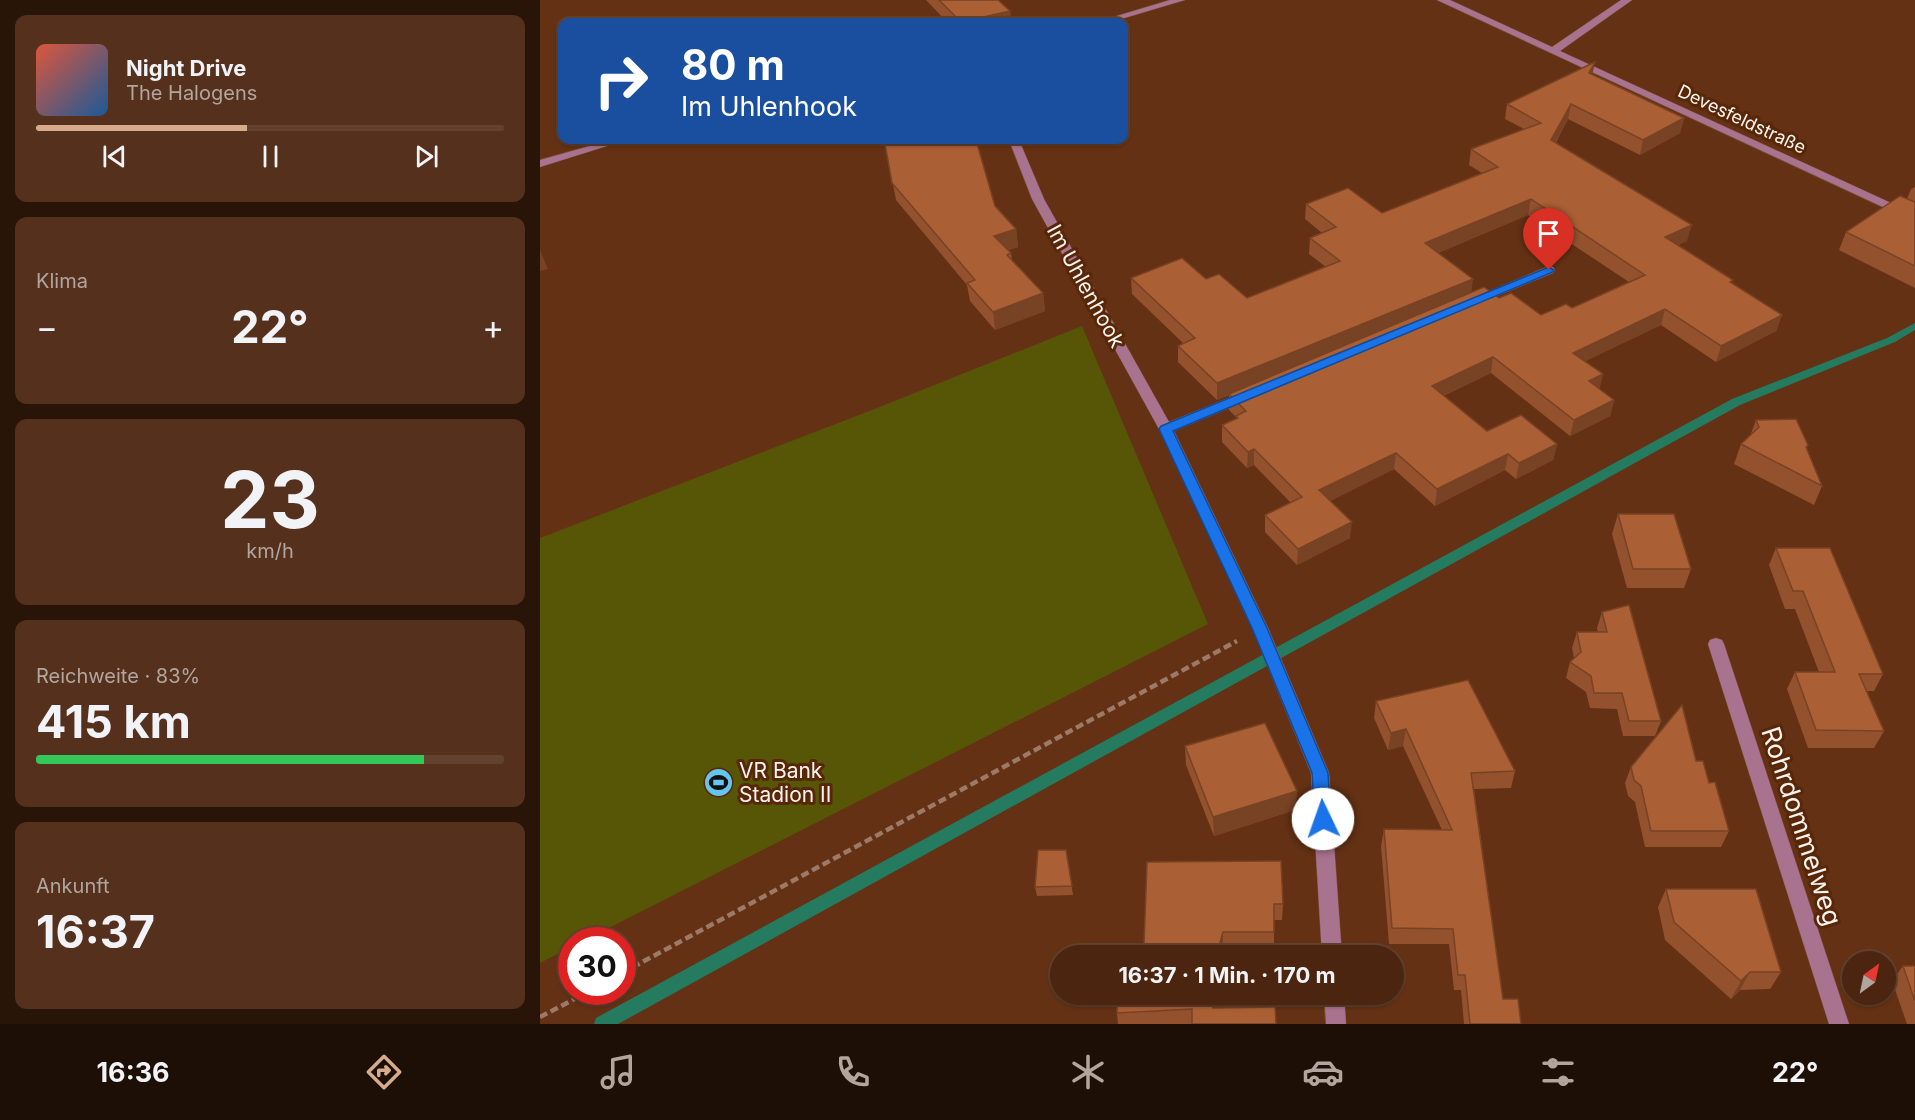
<!DOCTYPE html>
<html lang="de">
<head>
<meta charset="utf-8">
<style>
  body { margin:0; font-family:Inter,sans-serif; background:#55311d; color:#f1f3f6; height:100vh; display:flex; flex-direction:column; font-size:22px; white-space:nowrap }
  * { box-sizing:border-box; margin:0 }
  p { font-size:20px; color:#b2a59e }
  .icon { flex:none; width:33px; height:33px; fill:none; stroke:currentColor; stroke-width:2; stroke-linecap:round; stroke-linejoin:round }
  .map { position:relative; flex:1; overflow:hidden }
  .side { display:flex; flex-direction:column; gap:15px; padding:15px; background:#291408; width:540px }
  .side>* { flex:none }
  .hud { position:absolute; left:18px; top:18px; width:570px; height:126px; border-radius:12px; box-shadow:0 2px 4px #0004,0 0 0 2px #62422f; background:#1a4fa0; color:#fff; overflow:hidden }
  .needle { width:39px; rotate:33deg }
  .buttons { position:absolute; left:1302px; top:951px; display:grid; gap:12px }
  .buttons a { display:grid; place-items:center; width:54px; height:54px; border-radius:50%; background:#4b250f; box-shadow:0 2px 4px #0004,0 0 0 2px #62422f; font-size:30px }
  .speed { position:absolute; left:18px; top:927px; display:flex; gap:12px; font-size:30px; font-weight:700; text-align:center }
  .speed>* { display:grid; place-content:center; width:78px; height:78px; border-radius:50%; background:#4b250f; box-shadow:0 2px 4px #0004,0 0 0 2px #62422f; line-height:1 }
  .speed .limit { border:9px solid #d22; background:#fff; color:#111 }
  .pin { position:absolute; display:grid; place-items:center; width:51px; height:51px; color:#fff; margin:-62px -26px; border-radius:50% 50% 50% 0; rotate:-45deg; box-shadow:0 0 6px #0007 }
  .pin .icon { rotate:45deg }
  .me { position:absolute; width:66px; margin:-33px; rotate:357deg; stroke-linejoin:round; filter:drop-shadow(0 0 4px #0008) }
  .turn { display:flex; align-items:center; gap:21px; height:126px; padding:0 24px; font-size:27px }
  .turn .icon { width:78px; height:78px; stroke-width:2.5 }
  .turn b { display:block; font-size:42px; line-height:51px }
  .big { font-size:45px; font-weight:700; line-height:1.1 }
  .side .card { flex:1; display:flex; flex-direction:column; justify-content:center; gap:9px; min-width:0; padding:0 21px; border-radius:12px; background:#55311d }
  .side .dial { align-items:center; gap:0 }
  .dial b { font-size:78px; line-height:1 }
  .song { display:flex; align-items:center; gap:18px }
  .cover { width:72px; height:72px; border-radius:9px; background:linear-gradient(135deg,hsl(10 70% 55%),hsl(210 70% 35%)) }
  .played { height:6px; border-radius:3px; background:linear-gradient(90deg,#d6ab8b 45%,#62422f 45%) }
  .keys { display:flex; justify-content:space-around; direction:ltr }
  .heat { display:flex; justify-content:space-between; align-items:center; font-size:33px; direction:ltr }
  .charge { height:9px; border-radius:4px; background:linear-gradient(90deg,#34c759 83%,#62422f 0) }
  .trip { position:absolute; left:510px; top:945px; width:354px; height:60px; border-radius:30px; background:#4b250f; box-shadow:0 2px 4px #0004,0 0 0 2px #62422f; font-weight:700; line-height:60px; text-align:center }
  .menu { display:flex; height:96px; justify-content:space-around; align-items:center; background:#1e0f06; color:#b2a59e }
  .menu .icon { width:42px; height:42px }
  .menu .selected { color:#d6ab8b }
  .menu b { font-size:27px; color:#f1f3f6 }
  main { display:flex; flex:1; min-height:0 }
  .map>svg:first-child { display:block }
</style>
</head>
<body>
<main>
<section class="side">
<div class="card">
<div class="song"><i class="cover"></i><div><b>Night Drive</b><p>The Halogens</p></div></div>
<div class="played"></div>
<div class="keys"><svg class="icon" aria-label="previous" viewBox="0 0 24 24"><path d="M18 5L8 12l10 7zM5 5v14"/></svg><svg class="icon" aria-label="pause" viewBox="0 0 24 24"><path d="M8 5v14M16 5v14"/></svg><svg class="icon" aria-label="next" viewBox="0 0 24 24"><path d="M6 5l10 7-10 7zM19 5v14"/></svg></div>
</div>
<div class="card"><p>Klima</p>
<div class="heat"><a>−</a><b class="big">22°</b><a>+</a></div>
</div>
<div class="card dial"><b>23</b><p>km/h</p></div>
<div class="card"><p>Reichweite · 83%</p><b class="big">415 km</b><div class="charge"></div></div>
<div class="card"><p>Ankunft</p><b class="big">16:37</b></div>
</section>
<div class="map">
<svg width="1375" height="1024" viewBox="0 0 1375 1024">
  <rect width="100%" height="100%" fill="#643114"/>
  <!-- green -->
  <path fill="#575506" d="M 542,326 L 668,624 L 45,940 L 32,940 L 31,947 L 0,963 L 0,538 L 337,408 Z"/>
  <g fill="none" stroke-linecap="round" stroke-linejoin="round">
    <!-- stream -->
    <path fill="#257b60" fill-rule="evenodd" d="M 1375,323 L 1375,330 L 1355,342 L 1200,405 L 78,1024 L 54,1024 L 56,1018 L 1192,399 L 1347,338 Z"/>
    <defs>
      <g id="minor">
        <path d="M 630,0 L 645,0 L 571,22 L 557,22 Z"/>
        <path d="M 897,0 L 910,0 L 1012,47 L 1081,0 L 1092,0 L 1020,51 L 1375,214 L 1375,222 Z"/>
        <path d="M 71,140 L 86,140 L 0,167 L 0,160 Z"/>
        <path d="M 469,140 L 479,140 L 504,199 L 629,422 L 701,393 L 711,393 L 713,396 L 711,399 L 634,431 L 728,628 L 789,773 L 802,956 L 782,956 L 771,773 L 712,628 L 619,429 L 492,199 Z"/>
        <path d="M 1009,266 L 1013,267 L 1015,270 L 1013,273 L 937,304 L 933,305 L 927,301 Z"/>
        <path d="M 1176,638 L 1182,640 L 1184,644 L 1309,1024 L 1289,1024 L 1168,644 L 1170,640 Z"/>
        <path d="M 784,994 L 804,994 L 806,1024 L 786,1024 Z"/>
      </g>
    </defs>
    <!-- minor casing -->
    <use href="#minor" stroke="#794c33" stroke-width="1"/>
    <!-- path -->
    <g stroke="#9d7a67" stroke-width="4.5" stroke-dasharray="8 4" stroke-linecap="butt">
      <path d="M 82,973 L 697,641"/>
      <path d="M 0,1017 L 48,992"/>
    </g>
    <!-- minor -->
    <use href="#minor" fill="#a9728e" fill-rule="evenodd"/>
  </g>
  <!-- wall -->
  <g fill="#93522d" fill-rule="evenodd">
    <path d="M 386,0 L 458,0 L 470,11 L 471,22 L 407,22 Z"/>
    <path d="M 1052,74 L 1144,118 L 1140,133 L 1100,155 L 1028,119 L 1016,142 L 1147,241 L 1138,245 L 1192,284 L 1242,315 L 1236,331 L 1176,362 L 1121,325 L 1045,361 L 1063,374 L 1059,389 L 1074,400 L 1070,416 L 1030,436 L 951,373 L 903,396 L 947,431 L 1017,444 L 1013,460 L 976,479 L 965,470 L 895,506 L 854,469 L 790,501 L 810,538 L 757,565 L 725,532 L 725,515 L 751,503 L 714,465 L 707,468 L 682,442 L 682,425 L 696,419 L 696,417 L 689,410 L 689,395 L 677,400 L 638,362 L 638,346 L 643,343 L 592,294 L 591,278 L 666,279 L 707,298 L 786,267 L 769,254 L 770,238 L 782,233 L 765,219 L 766,204 L 842,213 L 942,173 L 929,165 L 931,149 L 984,129 L 965,119 L 967,104 ZM 988,215 L 1089,282 L 1032,308 L 1001,315 L 959,298 L 931,293 L 898,253 Z"/>
    <path d="M 368,140 L 436,140 L 455,206 L 476,229 L 478,247 L 468,250 L 471,253 L 472,260 L 503,293 L 505,311 L 455,330 L 430,301 L 427,285 L 356,200 L 345,144 L 369,141 Z"/>
    <path d="M 1375,187 L 1375,288 L 1299,250 L 1306,232 L 1367,199 L 1371,189 Z"/>
    <path d="M 1216,420 L 1282,486 L 1274,505 L 1194,464 L 1201,444 L 1210,436 Z"/>
    <path d="M 1078,514 L 1151,569 L 1144,588 L 1087,588 L 1072,534 Z"/>
    <path d="M 1236,548 L 1343,674 L 1334,691 L 1326,691 L 1344,731 L 1334,748 L 1268,748 L 1247,689 L 1255,672 L 1279,672 L 1255,609 L 1245,609 L 1229,565 Z"/>
    <path d="M 1062,612 L 1121,721 L 1115,736 L 1083,736 L 1077,709 L 1050,708 L 1046,692 L 1026,678 L 1030,662 L 1034,658 L 1032,648 L 1037,632 L 1058,632 L 1057,628 Z"/>
    <path d="M 836,701 L 975,771 L 971,788 L 934,789 L 963,999 L 981,1024 L 924,1024 L 921,990 L 914,990 L 909,944 L 849,944 L 841,846 L 844,829 L 902,830 L 863,746 L 848,750 L 834,718 Z"/>
    <path d="M 645,746 L 757,791 L 755,810 L 674,836 L 646,765 Z"/>
    <path d="M 1156,761 L 1169,783 L 1189,831 L 1181,847 L 1105,847 L 1095,802 L 1088,796 L 1085,783 L 1091,767 Z"/>
    <path d="M 526,850 L 533,895 L 497,896 L 495,887 Z"/>
    <path d="M 607,862 L 743,904 L 742,920 L 734,920 L 734,947 L 683,947 L 604,944 Z"/>
    <path d="M 1126,889 L 1241,972 L 1230,989 L 1200,990 L 1191,999 L 1125,940 L 1118,907 Z"/>
    <path d="M 1363,966 L 1375,966 L 1375,1024 L 1367,1024 L 1352,981 Z"/>
    <path d="M 673,1008 L 736,1024 L 578,1024 L 577,1013 Z"/>
  </g>
  <!-- shaded-wall -->
  <g fill="#784224">
    <path d="M 470,11 L 471,22 L 424,22 Z"/>
    <path d="M 1055,62 L 1052,77 L 1049,73 Z"/>
    <path d="M 1031,104 L 1028,119 L 1008,155 L 1011,140 Z"/>
    <path d="M 1144,118 L 1140,133 L 1100,155 L 1103,140 Z"/>
    <path d="M 991,199 L 988,215 L 883,259 L 885,243 Z"/>
    <path d="M 1152,225 L 1147,241 L 1121,253 L 1125,237 Z"/>
    <path d="M 476,229 L 478,247 L 457,254 L 454,236 Z"/>
    <path d="M 0,250 L 8,269 L 0,271 Z"/>
    <path d="M 933,279 L 931,295 L 677,400 L 677,383 Z"/>
    <path d="M 503,293 L 505,311 L 455,330 L 453,312 Z"/>
    <path d="M 1125,309 L 1121,325 L 1029,369 L 1033,353 Z"/>
    <path d="M 1242,315 L 1236,331 L 1176,362 L 1181,346 Z"/>
    <path d="M 953,357 L 951,373 L 889,402 L 892,386 Z"/>
    <path d="M 1063,374 L 1059,391 L 1049,381 Z"/>
    <path d="M 1074,400 L 1070,416 L 1030,436 L 1034,420 Z"/>
    <path d="M 1017,444 L 1013,460 L 976,479 L 979,463 Z"/>
    <path d="M 714,449 L 714,465 L 707,468 L 708,452 Z"/>
    <path d="M 856,453 L 854,469 L 778,507 L 779,490 Z"/>
    <path d="M 968,454 L 965,470 L 895,506 L 897,489 Z"/>
    <path d="M 812,522 L 810,538 L 757,565 L 758,549 Z"/>
    <path d="M 866,729 L 863,746 L 848,750 L 851,733 Z"/>
    <path d="M 757,791 L 755,810 L 674,836 L 673,817 Z"/>
    <path d="M 683,932 L 683,947 L 681,956 L 676,956 Z"/>
    <path d="M 1210,972 L 1200,990 L 1191,999 L 1201,981 Z"/>
  </g>
  <!-- building -->
  <g fill="#ab5f34" stroke="#784224" stroke-width="1.5">
    <path d="M 399,0 L 458,0 L 470,11 L 421,22 Z"/>
    <path d="M 1055,62 L 1049,73 L 1144,118 L 1103,140 L 1031,104 L 1011,140 L 1152,225 L 1125,237 L 1193,280 L 1190,282 L 1242,315 L 1181,346 L 1125,309 L 1033,353 L 1063,374 L 1049,381 L 1074,400 L 1034,420 L 953,357 L 892,386 L 947,431 L 981,415 L 1017,444 L 979,463 L 968,454 L 897,489 L 856,453 L 779,490 L 812,522 L 758,549 L 725,515 L 762,497 L 714,449 L 708,452 L 682,425 L 698,418 L 696,416 L 706,411 L 689,394 L 944,287 L 959,298 L 971,293 L 1001,315 L 1026,304 L 1032,308 L 1105,275 L 991,199 L 885,243 L 933,279 L 677,383 L 638,346 L 655,338 L 591,278 L 642,258 L 666,279 L 679,274 L 707,298 L 800,261 L 770,238 L 796,227 L 766,204 L 808,188 L 842,213 L 958,167 L 931,149 L 1001,123 L 967,104 Z"/>
    <path d="M 369,140 L 436,140 L 455,206 L 476,229 L 454,236 L 471,253 L 467,255 L 503,293 L 453,312 L 427,283 L 435,280 L 352,183 L 345,144 L 370,140 Z"/>
    <path d="M 1360,196 L 1375,202 L 1375,266 L 1306,232 Z"/>
    <path d="M 1256,419 L 1268,445 L 1266,447 L 1282,486 L 1201,444 L 1219,427 L 1216,420 Z"/>
    <path d="M 1078,514 L 1134,514 L 1151,569 L 1093,569 Z"/>
    <path d="M 1236,548 L 1290,548 L 1343,674 L 1319,674 L 1344,731 L 1276,730 L 1255,672 L 1295,672 L 1263,591 L 1253,591 Z"/>
    <path d="M 1089,605 L 1121,721 L 1089,721 L 1082,693 L 1054,693 L 1051,676 L 1030,662 L 1041,652 L 1037,632 L 1067,632 L 1062,612 Z"/>
    <path d="M 928,680 L 975,771 L 931,773 L 963,999 L 978,999 L 981,1024 L 930,1024 L 925,975 L 918,975 L 913,929 L 852,928 L 844,829 L 912,830 L 866,729 L 851,733 L 836,701 Z"/>
    <path d="M 1142,705 L 1156,761 L 1163,761 L 1169,783 L 1175,782 L 1189,831 L 1111,831 L 1101,786 L 1094,780 L 1091,767 Z"/>
    <path d="M 725,723 L 757,791 L 673,817 L 645,746 Z"/>
    <path d="M 498,850 L 526,850 L 532,886 L 495,887 Z"/>
    <path d="M 741,861 L 743,904 L 734,904 L 734,932 L 683,932 L 676,956 L 577,956 L 577,945 L 604,944 L 607,862 Z"/>
    <path d="M 1126,889 L 1216,889 L 1241,972 L 1210,972 L 1201,981 L 1134,922 Z"/>
    <path d="M 1363,966 L 1375,966 L 1375,1001 Z"/>
    <path d="M 577,994 L 672,994 L 673,1008 L 735,1007 L 736,1024 L 652,1024 L 652,1009 L 577,1013 Z"/>
  </g>
  <!-- route -->
  <path fill="#1a73e8" stroke="#114b97" stroke-width="1.5" d="M 1009,267 L 1014,270 L 1013,272 L 633,431 L 727,628 L 788,773 L 791,819 L 789,824 L 783,826 L 777,824 L 775,819 L 772,773 L 712,628 L 619,429 L 621,426 Z"/>
  <!-- icons -->
  <defs>
    <symbol id="stadium-disc" viewBox="-11 -11 22 22"><circle r="9.5" fill="#64c5ee" stroke="#582707"/><path d="M0-5a6.5 5 0 1 0 0 10a6.5 5 0 1 0 0-10ZM-3.5-1.8h7v3.6h-7Z" fill="#111"/></symbol>
  </defs>
  <g fill-rule="evenodd">
    <use href="#stadium-disc" x="162" y="766" width="33" height="33"/>
  </g>
  <g text-anchor="middle" dominant-baseline="central" stroke-width="6" stroke-linejoin="round" paint-order="stroke">
    <!-- far-street labels -->
    <g font-size="18" fill="#faf3f0" stroke="#582707">
      <text transform="translate(1202 119) rotate(25)">Devesfeldstraße</text>
    </g>
    <!-- street labels -->
    <g font-size="21" fill="#faf3f0" stroke="#582707">
      <text transform="translate(546 286) rotate(61)">Im Uhlenhook</text>
    </g>
    <!-- poi labels -->
    <g font-size="21" fill="#faf3f0" stroke="#582707" text-anchor="start">
      <text x="199" y="770">VR Bank<tspan x="199" dy="24">Stadion II</tspan></text>
    </g>
    <!-- near-street labels -->
    <g font-size="26" fill="#faf3f0" stroke="#582707">
      <text transform="translate(1262 826) rotate(72)">Rohrdommelweg</text>
    </g>
  </g>
</svg>
<div class="buttons">
<a><svg class="needle" viewBox="-14 -14 28 28"><path d="M0-13l5 13h-10z" fill="#e53935"/><path d="M0 13l5-13h-10z" fill="#b2a59e"/></svg></a>
</div>
<div class="speed"><div class="limit">30</div></div>
<div class="pin" style="left:1009px;top:270px;background:#d93025"><svg class="icon" aria-label="arrive" viewBox="0 0 24 24"><path d="M6 21V4h12l-3 4 3 4H6"/></svg></div>
<svg class="me" style="left:783px;top:819px" viewBox="-20 -20 40 40"><circle r="19" fill="#fff"/><path d="M0-13L10 11 0 6-10 11z" fill="#1a73e8"/></svg>
<div class="trip">16:37 · 1 Min. · 170 m</div>
<div class="hud">
<div class="turn"><svg class="icon" aria-label="right" viewBox="0 0 24 24"><path d="M7 20v-9h11M14 6l5 5-5 5"/></svg><div><b>80 m</b>Im Uhlenhook</div></div>
</div>
</div>
</main>
<nav class="menu">
<b>16:36</b>
<svg class="icon selected" aria-label="directions" viewBox="0 0 24 24"><path d="M12 3l9 9-9 9-9-9zM9 14v-3h6M13 9l2 2-2 2"/></svg>
<svg class="icon" aria-label="music" viewBox="0 0 24 24"><path d="M9 18V5l10-2v13"/><circle cx="6" cy="18" r="3"/><circle cx="16" cy="16" r="3"/></svg>
<svg class="icon" aria-label="phone" viewBox="0 0 24 24"><path d="M5 4h4l2 5-3 2q2 4 5 5l2-3 5 2v4C11 20 4 13 5 4z"/></svg>
<svg class="icon" aria-label="climate" viewBox="0 0 24 24"><path d="M12 3v18M4 7l16 10M4 17L20 7"/></svg>
<svg class="icon" aria-label="car" viewBox="0 0 24 24"><path d="M5 17H2v-5l4-1 3-4h7l3 4 3 1v5h-3M9 17h6M6 11h13"/><circle cx="7" cy="17" r="2"/><circle cx="17" cy="17" r="2"/></svg>
<svg class="icon" aria-label="filters" viewBox="0 0 24 24"><path d="M4 7h16M4 17h16"/><circle cx="9" cy="7" r="2"/><circle cx="15" cy="17" r="2"/></svg>
<b>22°</b>
</nav>
</body>
</html>
